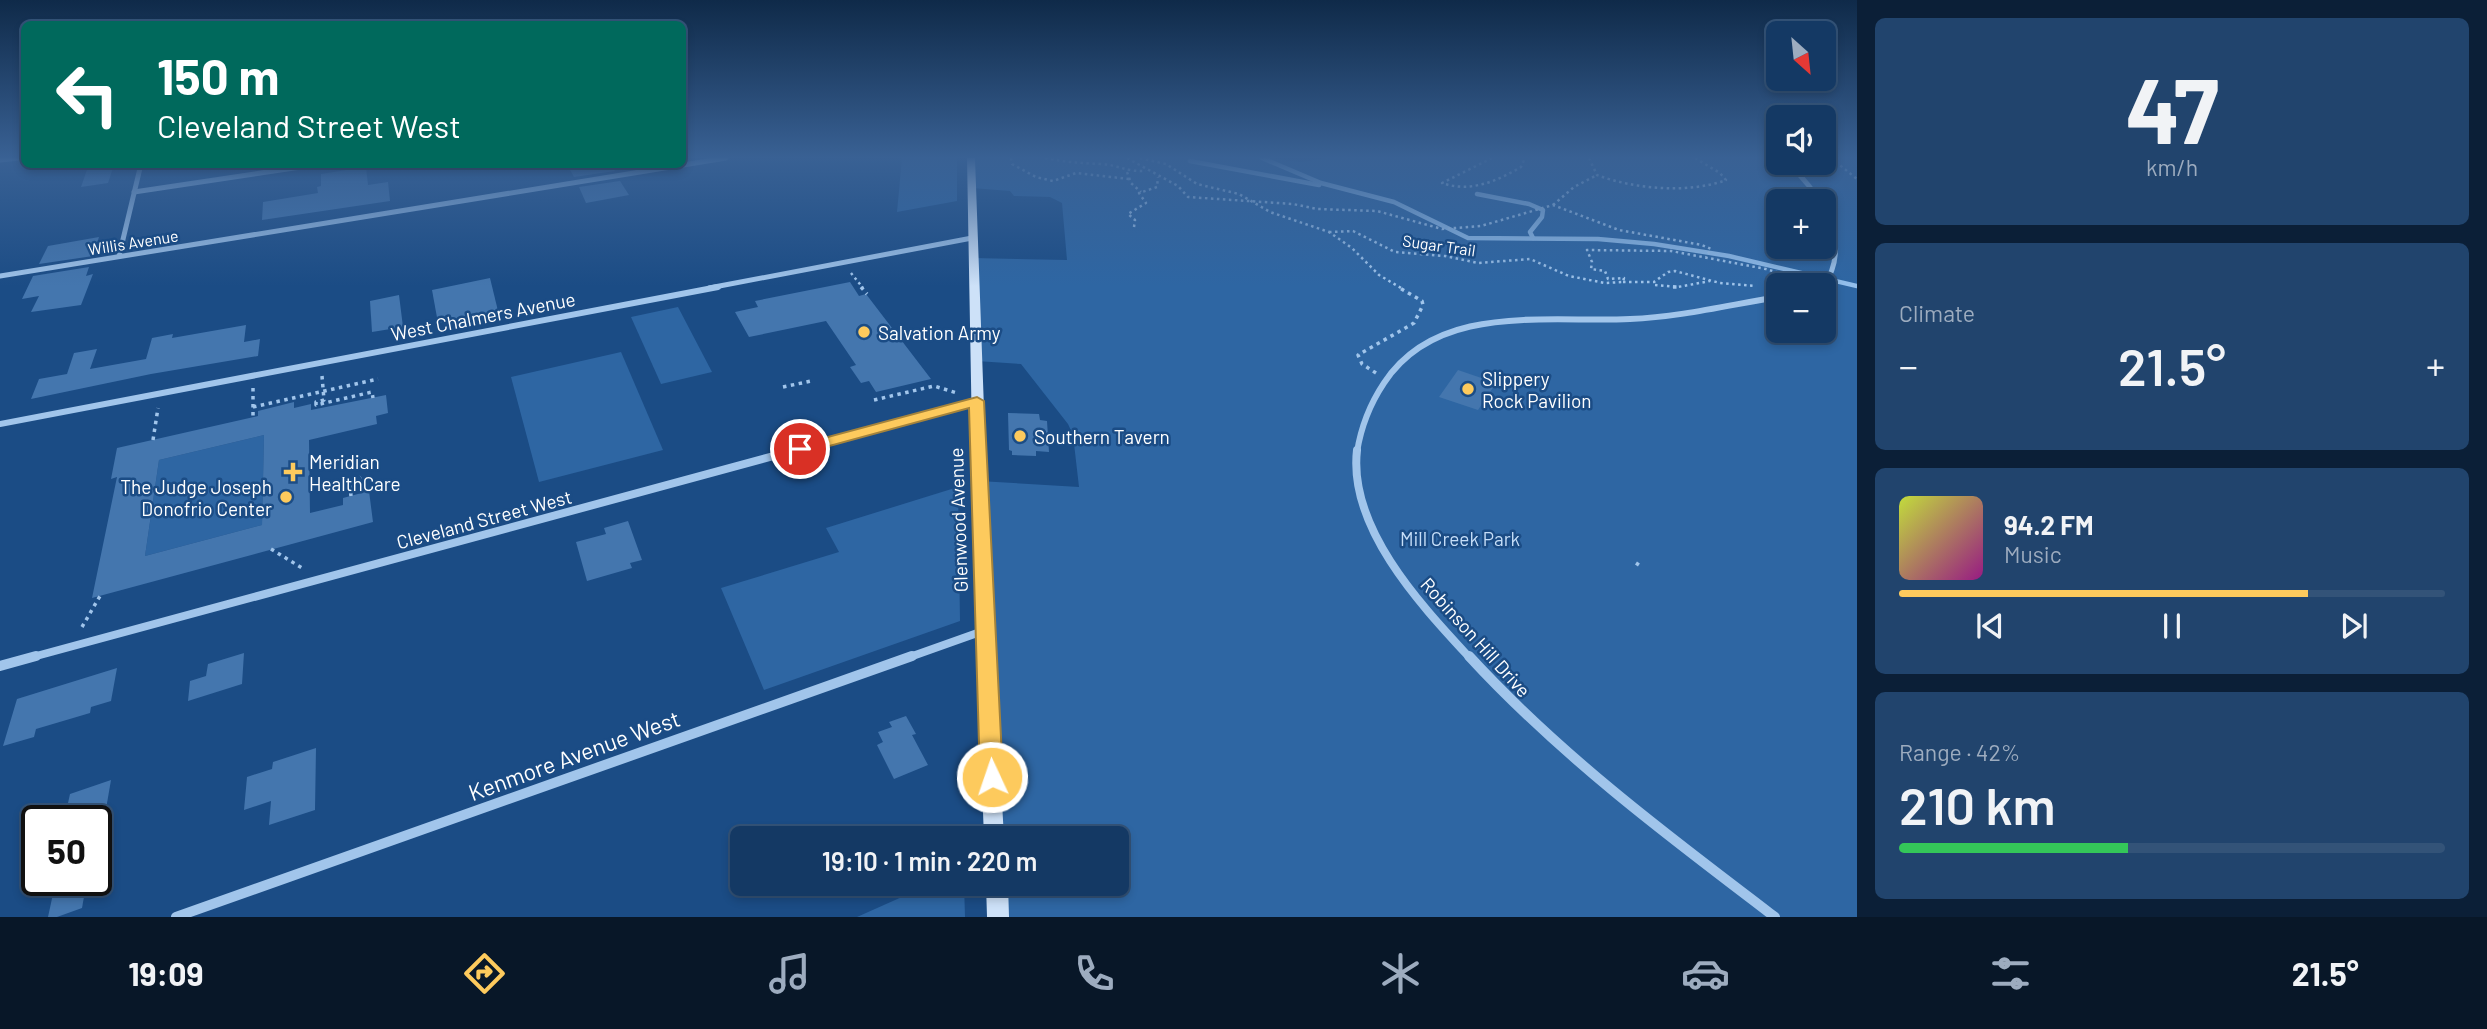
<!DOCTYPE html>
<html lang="en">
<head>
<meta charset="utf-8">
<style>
  body { margin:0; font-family:Barlow,sans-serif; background:#21446d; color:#f1f3f6; height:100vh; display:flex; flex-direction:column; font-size:26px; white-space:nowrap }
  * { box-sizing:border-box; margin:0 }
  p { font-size:23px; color:#9dacbf }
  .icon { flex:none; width:38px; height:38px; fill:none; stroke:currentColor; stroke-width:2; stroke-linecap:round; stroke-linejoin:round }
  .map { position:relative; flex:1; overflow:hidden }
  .side { display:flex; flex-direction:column; gap:18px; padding:18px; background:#0b1f37; width:630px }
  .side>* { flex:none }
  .banner { position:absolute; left:21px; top:21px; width:665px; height:147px; border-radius:10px; box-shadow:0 4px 10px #0003,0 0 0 2px #335378; background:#00695c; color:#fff; overflow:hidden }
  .needle { width:46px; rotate:153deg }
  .controls { position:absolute; left:1766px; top:21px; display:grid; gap:14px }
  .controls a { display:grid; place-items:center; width:70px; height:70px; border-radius:10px; background:#143964; box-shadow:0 4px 10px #0003,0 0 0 2px #335378; font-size:35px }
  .speed { position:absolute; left:21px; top:805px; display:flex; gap:14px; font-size:35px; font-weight:700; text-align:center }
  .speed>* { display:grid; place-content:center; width:91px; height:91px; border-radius:50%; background:#143964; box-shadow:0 4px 10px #0003,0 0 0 2px #335378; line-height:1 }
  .speed .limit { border:4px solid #111; border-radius:10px; background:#fff; color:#111 }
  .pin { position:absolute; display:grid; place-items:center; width:60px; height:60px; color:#fff; margin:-30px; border:4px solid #fff; border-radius:50%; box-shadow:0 2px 7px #0007 }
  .me { position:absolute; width:77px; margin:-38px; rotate:357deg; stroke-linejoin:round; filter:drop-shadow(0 0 5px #0008) }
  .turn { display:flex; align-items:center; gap:24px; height:147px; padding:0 21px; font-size:32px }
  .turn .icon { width:91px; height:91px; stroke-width:2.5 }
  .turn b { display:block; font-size:49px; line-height:60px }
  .big { font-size:52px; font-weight:600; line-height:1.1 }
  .side .tile { flex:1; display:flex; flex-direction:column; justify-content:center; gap:10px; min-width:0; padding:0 24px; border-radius:10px; background:#21446d }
  .side .dial { align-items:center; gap:0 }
  .dial b { font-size:91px; line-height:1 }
  .song { display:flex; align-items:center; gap:21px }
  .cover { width:84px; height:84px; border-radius:10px; background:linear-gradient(135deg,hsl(70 70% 55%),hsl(310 70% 35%)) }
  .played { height:7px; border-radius:4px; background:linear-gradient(90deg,#fdca5d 75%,#335378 75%) }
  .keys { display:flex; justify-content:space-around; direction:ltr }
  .heat { display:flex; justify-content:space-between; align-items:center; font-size:38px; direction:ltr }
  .charge { height:10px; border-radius:5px; background:linear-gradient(90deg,#34c759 42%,#335378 0) }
  .trip { position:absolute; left:730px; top:826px; width:399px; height:70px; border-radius:10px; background:#143964; box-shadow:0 4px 10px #0003,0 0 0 2px #335378; font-weight:600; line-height:70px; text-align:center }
  .dock { display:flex; height:112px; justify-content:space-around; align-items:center; background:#081728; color:#9dacbf }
  .dock .icon { width:49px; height:49px }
  .dock .current { color:#fdca5d }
  .dock b { font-size:32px; color:#f1f3f6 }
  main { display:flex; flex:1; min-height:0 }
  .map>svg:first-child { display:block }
</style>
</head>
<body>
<main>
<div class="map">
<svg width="1857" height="917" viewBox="0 0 1857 917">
  <rect width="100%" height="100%" fill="#1b4c85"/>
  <!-- green -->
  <g fill="#2e66a3" fill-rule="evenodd">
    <path d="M 902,158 L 957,158 L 957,201 L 897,212 Z"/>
    <path d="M 970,158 L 1270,158 L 1300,162 L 1327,158 L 1778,158 L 1778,163 L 1824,163 L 1824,158 L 1857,158 L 1857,917 L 998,917 L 997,884 L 1116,884 L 1116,838 L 994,838 L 979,481 L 1079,487 L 1073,435 L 1068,424 L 1021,364 L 976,361 L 973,258 L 1067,260 L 1062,203 L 1050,197 L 1014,196 L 1010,191 L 972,188 ZM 1778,201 L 1824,201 L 1824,247 L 1778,247 ZM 1778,285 L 1824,285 L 1824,331 L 1778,331 Z"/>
    <path d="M 678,307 L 712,372 L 661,384 L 631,317 Z"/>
    <path d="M 621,352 L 663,450 L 539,482 L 511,377 Z"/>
    <path d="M 264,435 L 262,525 L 145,556 L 159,460 Z"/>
    <path d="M 958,487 L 960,621 L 764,690 L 721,588 L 839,552 L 826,528 Z"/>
    <path d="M 931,884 L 964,884 L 965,917 L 857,917 Z"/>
  </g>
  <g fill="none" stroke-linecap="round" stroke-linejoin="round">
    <!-- stream -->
    <g stroke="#94c0ed" stroke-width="4.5">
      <path d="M 1262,158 L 1321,183 L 1394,202 L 1468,238 L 1598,239 L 1654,244 L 1729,256 L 1857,286"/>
      <path d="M 1190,161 L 1319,185"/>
      <path d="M 1477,194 L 1529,204 L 1543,210 L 1542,217 L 1530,232 L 1533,238"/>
    </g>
  </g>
  <!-- building -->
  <g fill="#4476ae" fill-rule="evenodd">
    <path d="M 89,164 L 114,165 L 108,183 L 81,187 Z"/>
    <path d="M 567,164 L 611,164 L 615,171 L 574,177 Z"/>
    <path d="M 366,167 L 368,185 L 388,182 L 390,201 L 262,220 L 263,202 L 318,193 L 317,187 L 321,186 L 321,174 Z"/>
    <path d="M 620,181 L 629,195 L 586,203 L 579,187 Z"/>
    <path d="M 99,237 L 93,256 L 39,264 L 48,246 Z"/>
    <path d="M 89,267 L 86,276 L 93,274 L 81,305 L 31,312 L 39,296 L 22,299 L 33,276 Z"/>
    <path d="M 490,278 L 498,311 L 438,323 L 432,290 Z"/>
    <path d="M 850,282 L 859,296 L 866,294 L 931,379 L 876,392 L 869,381 L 861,383 L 850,367 L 856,365 L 826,321 L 749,337 L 735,312 L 758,307 L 755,301 Z"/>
    <path d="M 399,295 L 403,327 L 372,332 L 370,301 Z"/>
    <path d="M 246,325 L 244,342 L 260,339 L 258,356 L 151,374 L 31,399 L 39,379 L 67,374 L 74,353 L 97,349 L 90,369 L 146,359 L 152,338 L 173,334 L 172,338 Z"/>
    <path d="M 1458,370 L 1496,383 L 1478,410 L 1439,397 Z"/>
    <path d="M 386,395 L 388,413 L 376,416 L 377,424 L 309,440 L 310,513 L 343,505 L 343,498 L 369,491 L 373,522 L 92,598 L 117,477 L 111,479 L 117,448 L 258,416 L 258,411 L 294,402 L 294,408 L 311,404 L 311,410 ZM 264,435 L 262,525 L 145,556 L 159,460 Z"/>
    <path d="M 1008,413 L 1039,414 L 1040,420 L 1047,421 L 1049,452 L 1036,451 L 1036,456 L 1012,455 L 1012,451 L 1009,450 Z"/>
    <path d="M 628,521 L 642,560 L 630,563 L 632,568 L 587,581 L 576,542 L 606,534 L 604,528 Z"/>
    <path d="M 244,653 L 242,684 L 188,701 L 190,681 L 206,676 L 208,664 Z"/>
    <path d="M 117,668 L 111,701 L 91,707 L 90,713 L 36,729 L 34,737 L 3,746 L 17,699 Z"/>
    <path d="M 906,716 L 916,734 L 912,735 L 928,765 L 894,779 L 877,745 L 883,742 L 878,732 L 892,727 L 889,722 Z"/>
    <path d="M 316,748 L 315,810 L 269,825 L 271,801 L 244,810 L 247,777 L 272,769 L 273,762 Z"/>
    <path d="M 111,780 L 106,809 L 64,821 L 70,794 Z"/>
    <path d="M 56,880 L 87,880 L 82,908 L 57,917 L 48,917 Z"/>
  </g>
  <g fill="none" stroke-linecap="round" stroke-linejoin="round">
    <!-- path-far1 -->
    <g stroke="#a1c5eb" stroke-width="2.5" stroke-dasharray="2.5 3.5" stroke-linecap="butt">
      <path d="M 1011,158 L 1012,164 L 1036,177 L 1053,181 L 1076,173 L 1129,179"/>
      <path d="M 1045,158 C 1065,162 1082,163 1102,164 C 1119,165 1125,172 1146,171"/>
      <path d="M 1127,158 L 1178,186 L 1188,197 L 1293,204 L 1317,209 L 1377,211 L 1442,229 L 1481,226 L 1553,205 L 1619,230 L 1702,245 L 1711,249 L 1706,257"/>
      <path d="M 1140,158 L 1166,164 L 1197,184 L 1239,194 L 1270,212 L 1329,232 L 1352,248 L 1379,275 L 1401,288"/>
      <path d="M 1492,158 L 1442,183 C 1470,193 1497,181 1521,167 L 1524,160 L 1522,158"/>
      <path d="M 1589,158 L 1597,175 C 1634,189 1688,194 1726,180 L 1720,173 L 1695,158"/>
      <path d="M 1831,158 L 1857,179"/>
      <path d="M 1127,172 L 1131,183 L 1141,192"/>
      <path d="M 1553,205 L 1574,187 L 1597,175"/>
      <path d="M 1134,227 L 1135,220 L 1128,214 L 1146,203 L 1139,193 L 1157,187 L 1158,177"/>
      <path d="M 1329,232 L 1353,231 L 1395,252 L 1445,256 L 1478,263 L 1530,259 L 1569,276 L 1605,283 L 1623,282 L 1624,278 L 1608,279 L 1605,271 L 1591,269 L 1592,262 L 1587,250 L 1671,251 L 1766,269 L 1812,283"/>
      <path d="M 851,273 L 863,288"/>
      <path d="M 1623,282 L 1654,282 L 1668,272 L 1675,271 L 1720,283 L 1756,286"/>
      <path d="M 1655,285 L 1678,287 L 1710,281"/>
      <path d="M 1794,285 L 1807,282"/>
    </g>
    <!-- path -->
    <g stroke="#a1c5eb" stroke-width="3.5" stroke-dasharray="3.5 4.5" stroke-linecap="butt">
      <path d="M 861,287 L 867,294"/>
      <path d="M 1673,287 L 1680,287"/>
      <path d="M 1376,373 L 1362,364 L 1358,355 L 1414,323 L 1423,305 L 1422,301 L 1398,287"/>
      <path d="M 322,376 L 324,400 L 316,402 L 316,405 L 372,392 L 373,398"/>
      <path d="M 783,387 L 811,381"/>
      <path d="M 253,388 L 253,417"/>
      <path d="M 874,400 L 934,386 L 957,393"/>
      <path d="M 253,407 L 378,379"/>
      <path d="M 153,440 L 158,408"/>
      <path d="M 351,496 L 350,486 L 361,477"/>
      <path d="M 271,549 L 302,568"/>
      <path d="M 1636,563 L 1642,567"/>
      <path d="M 82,627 L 100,596"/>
    </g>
    <!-- street-far3 -->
    <g stroke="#a1c5eb" stroke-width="5">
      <path d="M 0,160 L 19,158"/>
      <path d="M 1788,163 C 1822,196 1853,241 1824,286"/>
      <path d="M 134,192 L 321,164"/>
      <path d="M 119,256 L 141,164"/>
      <path d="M 0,276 L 726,158"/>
      <path d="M 709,288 L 972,238"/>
    </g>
    <!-- street-far2 -->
    <g stroke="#a1c5eb" stroke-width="6">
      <path d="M 0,424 L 718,287"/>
      <path d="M 789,452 L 977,401"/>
      <path d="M 1357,452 C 1361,427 1370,404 1384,383 C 1437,302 1547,323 1630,319 C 1680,317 1729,305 1778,297"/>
    </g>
    <!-- street-far1 -->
    <g stroke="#a1c5eb" stroke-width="8">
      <path d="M 1357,450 C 1348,528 1421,605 1470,658"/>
      <path d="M 29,658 L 796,450"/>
      <path d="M 907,658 L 983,631"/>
    </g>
    <!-- street -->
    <g stroke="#a1c5eb" stroke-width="10">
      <path d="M 1469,656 C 1560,755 1668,836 1775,917"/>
      <path d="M 0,666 L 36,656"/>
      <path d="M 176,917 L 912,656"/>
    </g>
    <!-- secondary -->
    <g fill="#cde1f8" fill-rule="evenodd">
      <path d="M 967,158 L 975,158 L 991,604 L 1004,838 L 984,838 L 975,604 Z"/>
      <path d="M 986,884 L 1008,884 L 1009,917 L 987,917 Z"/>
    </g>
  </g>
  <!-- sky -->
  <linearGradient id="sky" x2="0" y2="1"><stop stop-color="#0f2a49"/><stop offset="0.55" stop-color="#396194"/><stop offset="1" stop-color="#396194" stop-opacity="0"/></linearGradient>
  <rect width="1857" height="286" fill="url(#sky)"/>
  <!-- route -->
  <path fill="#fdca5d" stroke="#a4833c" stroke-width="2" d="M 977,397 L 984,401 L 1003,777 L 999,784 L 992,787 L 984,784 L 980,777 L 969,408 L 800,454 L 792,449 L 794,446 Z"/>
  <!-- markers -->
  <g fill="#fdca5d" stroke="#1b4c85" stroke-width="2.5">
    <circle cx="864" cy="332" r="7"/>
    <circle cx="1468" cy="389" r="7"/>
    <circle cx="1020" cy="436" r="7"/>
    <path d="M289.5 461.5h7v7h7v7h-7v7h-7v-7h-7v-7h7z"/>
    <circle cx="286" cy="497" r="7"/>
  </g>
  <g text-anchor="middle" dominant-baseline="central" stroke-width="5" stroke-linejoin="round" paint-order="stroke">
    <!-- far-street labels -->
    <g font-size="16" fill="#fff" stroke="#1b4c85">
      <text transform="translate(133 242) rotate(-9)">Willis Avenue</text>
      <text transform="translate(1439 245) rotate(8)">Sugar Trail</text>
    </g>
    <!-- street labels -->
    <g font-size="19" fill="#fff" stroke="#1b4c85">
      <text transform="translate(483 316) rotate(-11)">West Chalmers Avenue</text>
      <text transform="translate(484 519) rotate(-15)">Cleveland Street West</text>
      <text transform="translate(958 520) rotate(-92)">Glenwood Avenue</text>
      <text transform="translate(1476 637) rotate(48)">Robinson Hill Drive</text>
    </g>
    <!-- poi labels -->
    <g font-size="19" fill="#fff" stroke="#1b4c85" text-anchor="start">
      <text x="878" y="332">Salvation Army</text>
      <text x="1482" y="378">Slippery<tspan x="1482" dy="22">Rock Pavilion</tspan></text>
      <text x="1034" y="436">Southern Tavern</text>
      <text x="309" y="461">Meridian<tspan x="309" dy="22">HealthCare</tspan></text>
      <text x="272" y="486" text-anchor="end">The Judge Joseph<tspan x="272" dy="22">Donofrio Center</tspan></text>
    </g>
    <!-- park labels -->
    <g font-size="19" fill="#c6def8" stroke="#1b4c85">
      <text x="1460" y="538">Mill Creek Park</text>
    </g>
    <!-- near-street labels -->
    <g font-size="23" fill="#fff" stroke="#1b4c85">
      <text transform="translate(574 755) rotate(-20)">Kenmore Avenue West</text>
    </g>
  </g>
</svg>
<div class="controls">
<a><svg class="needle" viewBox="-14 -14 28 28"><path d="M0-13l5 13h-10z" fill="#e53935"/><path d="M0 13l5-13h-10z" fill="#9dacbf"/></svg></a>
<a><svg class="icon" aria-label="sound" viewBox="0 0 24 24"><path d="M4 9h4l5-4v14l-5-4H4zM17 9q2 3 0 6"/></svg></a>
<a>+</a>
<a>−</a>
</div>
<div class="speed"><div class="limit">50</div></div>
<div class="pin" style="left:800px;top:449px;background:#d93025"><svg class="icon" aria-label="arrive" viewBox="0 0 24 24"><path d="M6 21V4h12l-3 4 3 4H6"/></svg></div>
<svg class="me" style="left:992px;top:777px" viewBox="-20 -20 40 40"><circle r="17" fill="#fdca5d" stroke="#fff" stroke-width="3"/><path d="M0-11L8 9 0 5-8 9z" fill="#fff"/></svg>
<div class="trip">19:10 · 1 min · 220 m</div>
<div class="banner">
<div class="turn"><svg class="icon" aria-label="left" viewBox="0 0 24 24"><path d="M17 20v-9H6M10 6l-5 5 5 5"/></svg><div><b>150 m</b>Cleveland Street West</div></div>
</div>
</div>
<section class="side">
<div class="tile dial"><b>47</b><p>km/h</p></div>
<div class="tile"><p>Climate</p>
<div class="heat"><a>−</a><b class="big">21.5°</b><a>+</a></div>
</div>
<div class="tile">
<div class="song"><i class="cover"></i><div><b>94.2 FM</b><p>Music</p></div></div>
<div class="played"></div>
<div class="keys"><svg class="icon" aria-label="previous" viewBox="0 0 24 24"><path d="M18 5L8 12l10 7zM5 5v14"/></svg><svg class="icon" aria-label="pause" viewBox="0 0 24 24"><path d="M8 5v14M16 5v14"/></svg><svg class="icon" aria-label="next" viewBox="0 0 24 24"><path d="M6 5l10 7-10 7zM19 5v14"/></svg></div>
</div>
<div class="tile"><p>Range · 42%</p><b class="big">210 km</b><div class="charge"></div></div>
</section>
</main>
<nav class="dock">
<b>19:09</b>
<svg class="icon current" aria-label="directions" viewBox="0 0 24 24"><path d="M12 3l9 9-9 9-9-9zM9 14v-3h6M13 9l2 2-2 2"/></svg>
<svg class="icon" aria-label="music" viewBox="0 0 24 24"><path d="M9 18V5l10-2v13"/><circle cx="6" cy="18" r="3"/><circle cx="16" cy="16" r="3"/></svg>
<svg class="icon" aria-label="phone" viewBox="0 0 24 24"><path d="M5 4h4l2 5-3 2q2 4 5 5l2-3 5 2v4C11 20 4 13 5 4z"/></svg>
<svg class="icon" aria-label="climate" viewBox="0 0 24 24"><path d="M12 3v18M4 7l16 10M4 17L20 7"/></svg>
<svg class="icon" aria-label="car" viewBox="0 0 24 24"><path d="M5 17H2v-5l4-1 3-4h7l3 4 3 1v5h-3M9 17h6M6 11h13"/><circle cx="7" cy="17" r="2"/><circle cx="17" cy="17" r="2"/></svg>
<svg class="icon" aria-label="filters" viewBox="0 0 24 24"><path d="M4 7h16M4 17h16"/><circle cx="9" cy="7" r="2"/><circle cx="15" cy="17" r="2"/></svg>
<b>21.5°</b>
</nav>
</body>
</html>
